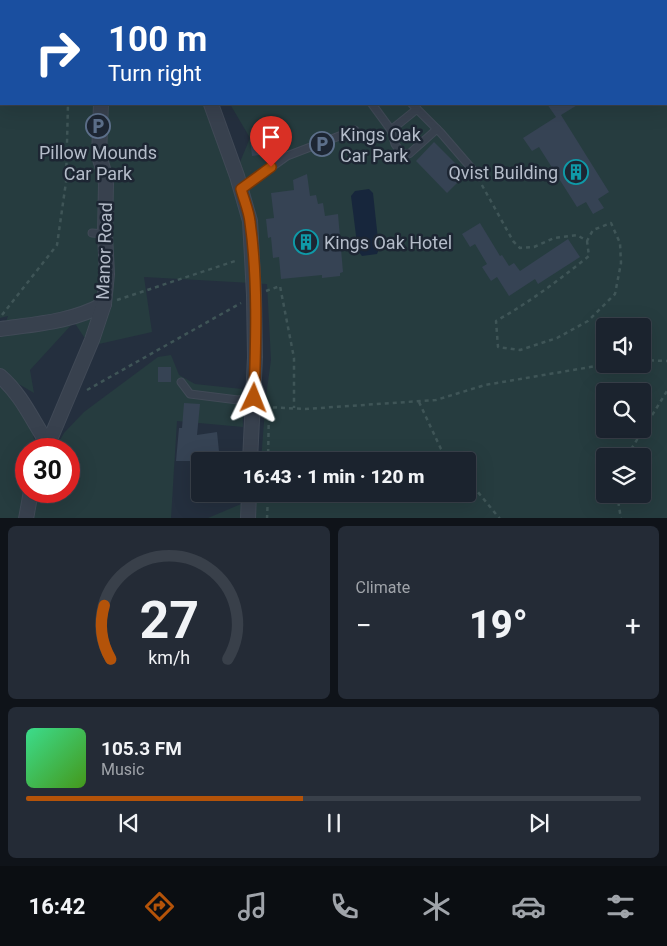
<!DOCTYPE html>
<html lang="en">
<head>
<meta charset="utf-8">
<style>
  body { margin:0; font-family:Roboto,sans-serif; background:#242b36; color:#f1f3f6; height:100vh; display:flex; flex-direction:column; font-size:19px; white-space:nowrap }
  * { box-sizing:border-box; margin:0 }
  p { font-size:16px; color:#a0a4aa }
  .icon { flex:none; width:28px; height:28px; fill:none; stroke:currentColor; stroke-width:2; stroke-linecap:round; stroke-linejoin:round }
  .map { position:relative; height:518px; overflow:hidden }
  .sheet { display:flex; flex-direction:column; gap:8px; padding:8px; background:#0f1319; flex:1 }
  .sheet>* { flex:none }
  .top-card { position:absolute; left:0px; top:0px; width:668px; height:105px; box-shadow:0 5px 20px #0002,0 0 0 1px #39404a; background:#1a4fa0; color:#fff; overflow:hidden }
  .controls { position:absolute; left:596px; top:318px; display:grid; gap:10px }
  .controls a { display:grid; place-items:center; width:55px; height:55px; border-radius:5px; background:#1b232e; box-shadow:0 5px 20px #0002,0 0 0 1px #39404a; font-size:25px }
  .speed { position:absolute; left:15px; top:438px; display:flex; gap:10px; font-size:25px; font-weight:700; text-align:center }
  .speed>* { display:grid; place-content:center; width:65px; height:65px; border-radius:50%; background:#1b232e; box-shadow:0 5px 20px #0002,0 0 0 1px #39404a; line-height:1 }
  .speed .limit { border:8px solid #d22; background:#fff; color:#111 }
  .pin { position:absolute; display:grid; place-items:center; width:42px; height:42px; color:#fff; margin:-51px -21px; border-radius:50% 50% 50% 0; rotate:-45deg; box-shadow:0 0 5px #0007 }
  .pin .icon { rotate:45deg }
  .me { position:absolute; width:55px; margin:-28px; rotate:2deg; stroke-linejoin:round; filter:drop-shadow(0 0 4px #0008) }
  .turn { display:flex; align-items:center; gap:18px; height:105px; padding:0 25px; font-size:22px }
  .turn .icon { width:65px; height:65px; stroke-width:2.5 }
  .turn b { display:block; font-size:35px; line-height:42px }
  .big { font-size:38px; font-weight:800; line-height:1.1 }
  .sheet .tile { flex:1; display:flex; flex-direction:column; justify-content:center; gap:8px; min-width:0; padding:0 18px; border-radius:8px; background:#242b36 }
  .sheet .dial { align-items:center; gap:0 }
  .dial svg { height:130px; overflow:visible; fill:none; stroke:#39404a; stroke-width:7; stroke-linecap:round; text-anchor:middle }
  .dial text { fill:#f1f3f6; stroke:none }
  .song { display:flex; align-items:center; gap:15px }
  .cover { width:60px; height:60px; border-radius:8px; background:linear-gradient(135deg,hsl(150 70% 55%),hsl(100 70% 35%)) }
  .played { height:5px; border-radius:2px; background:linear-gradient(90deg,#b45309 45%,#39404a 45%) }
  .keys { display:flex; justify-content:space-around; direction:ltr }
  .heat { display:flex; justify-content:space-between; align-items:center; font-size:28px; direction:ltr }
  .sheet .tiles { flex:1; display:grid; gap:8px; grid-template-columns:1fr 1fr }
  .tile:last-child { grid-column:span 2 }
  .trip { position:absolute; left:191px; top:452px; width:285px; height:50px; border-radius:5px; background:#1b232e; box-shadow:0 5px 20px #0002,0 0 0 1px #39404a; font-weight:800; line-height:50px; text-align:center }
  .menu { display:flex; height:80px; justify-content:space-around; align-items:center; background:#0b0e12; color:#a0a4aa }
  .menu .icon { width:35px; height:35px }
  .menu .current { color:#b45309 }
  .menu b { font-size:22px; color:#f1f3f6 }
  .map>svg:first-child { display:block }
</style>
</head>
<body>
<div class="map">
<svg width="667" height="519" viewBox="0 0 667 519">
  <rect width="100%" height="100%" fill="#242f3e"/>
  <!-- green -->
  <g fill="#263c3f" fill-rule="evenodd">
    <path d="M 0,0 L 667,0 L 667,518 L 208,518 L 241,504 L 258,494 L 468,494 L 468,461 L 261,461 L 266,396 L 271,360 L 267,284 L 144,277 L 152,332 L 90,346 L 74,322 L 30,370 L 34,393 L 0,373 L 0,338 L 8,316 L 0,318 ZM 1,1 L 666,1 L 666,104 L 230,104 L 250,138 L 240,162 L 213,107 L 222,104 L 1,104 ZM 605,326 L 642,326 L 642,364 L 605,364 ZM 605,391 L 642,391 L 642,429 L 605,429 ZM 605,456 L 642,456 L 642,494 L 605,494 Z"/>
    <path d="M 171,355 L 179,375 L 195,384 L 242,389 L 243,427 L 177,421 L 171,518 L 33,519 L 38,491 L 69,491 L 69,449 L 55,449 L 64,433 L 84,412 L 158,357 Z"/>
    <path d="M 0,381 C 15,402 35,422 35,449 L 26,449 L 26,481 L 20,518 L 0,518 Z"/>
  </g>
  <!-- water -->
  <path fill="#17263c" d="M 369,189 L 373,193 L 379,249 L 377,254 L 362,256 L 358,251 L 351,196 L 355,191 Z"/>
  <!-- building -->
  <g fill="#364354">
    <path d="M 547,104 L 579,104 L 561,115 L 609,192 L 598,199 L 604,208 L 593,214 L 586,202 L 577,207 L 539,147 L 532,151 L 523,138 L 556,117 Z"/>
    <path d="M 265,136 L 267,154 L 252,156 L 250,138 Z"/>
    <path d="M 434,142 L 466,174 L 447,193 L 416,161 Z"/>
    <path d="M 307,174 L 310,196 L 316,195 L 318,204 L 323,203 L 325,216 L 338,214 L 343,272 L 340,273 L 340,276 L 322,278 L 322,275 L 281,279 L 279,257 L 273,258 L 271,237 L 268,238 L 266,219 L 274,218 L 271,193 L 294,190 L 293,180 Z"/>
    <path d="M 480,223 L 500,256 L 502,255 L 509,266 L 514,263 L 520,271 L 568,239 L 580,257 L 538,284 L 535,279 L 509,296 L 497,277 L 491,281 L 482,267 L 487,264 L 475,244 L 470,247 L 462,234 Z"/>
    <rect x="158" y="367" width="13" height="15"/>
    <path d="M 184,403 L 200,404 L 197,435 L 217,432 L 220,461 L 176,461 L 179,428 L 182,428 Z"/>
  </g>
  <g fill="none" stroke-linecap="round" stroke-linejoin="round">
    <defs>
      <g id="service">
        <path d="M 372,104 L 391,130"/>
        <path d="M 412,104 L 441,133 L 473,170"/>
        <path d="M 417,109 L 391,130 L 395,144 L 401,153 L 409,154 L 437,129"/>
        <path d="M 241,189 L 287,156 L 355,130"/>
        <path d="M 92,233 L 105,234"/>
        <path d="M 181,382 L 190,394 L 238,400 L 254,398"/>
      </g>
      <g id="minor">
        <path d="M 103,0 L 103,1"/>
        <path d="M 173,0 L 173,1"/>
        <path d="M 211,104 L 237,176 L 250,221 L 254,295 L 255,357 L 250,461"/>
        <path d="M 0,329 C 36,324 72,322 104,304"/>
        <path d="M 0,376 C 22,395 32,420 48,444"/>
        <path d="M 46,449 L 92,340 L 104,304 L 107,274 L 105,234 L 106,184 L 104,172 L 99,156 L 101,104"/>
        <path d="M 26,519 L 31,491"/>
        <path d="M 248,519 L 249,494"/>
      </g>
    </defs>
    <!-- service casing -->
    <use href="#service" stroke="#414a57" stroke-width="9"/>
    <!-- minor casing -->
    <use href="#minor" stroke="#414a57" stroke-width="16"/>
    <!-- path -->
    <g stroke="#3f5557" stroke-width="2.5" stroke-dasharray="4 4" stroke-linecap="butt">
      <path d="M 431,0 L 431,1"/>
      <path d="M 71,1 L 71,0"/>
      <path d="M 216,1 L 217,0"/>
      <path d="M 551,1 L 555,0"/>
      <path d="M 67,151 L 87,161"/>
      <path d="M 478,178 L 513,241 L 520,248 L 534,247 L 554,238 L 577,235 L 587,241 L 593,230 L 611,223 L 620,243 L 621,263 L 615,294 L 588,321 L 557,338 L 520,350 L 498,347 L 496,321 C 530,302 559,280 589,256 L 587,241"/>
      <path d="M 266,291 L 280,286 L 294,358 L 294,408"/>
      <path d="M 117,300 L 238,260"/>
      <path d="M 2,315 L 57,245 L 66,182 L 68,104"/>
      <path d="M 642,360 L 667,361"/>
      <path d="M 87,390 L 241,303"/>
      <path d="M 419,402 L 441,449 L 452,461"/>
      <path d="M 265,407 L 305,409 L 436,400 L 485,385 L 608,364"/>
      <path d="M 627,456 L 667,391"/>
      <path d="M 268,461 L 269,406"/>
      <path d="M 468,480 L 500,519"/>
      <path d="M 617,494 L 621,519"/>
      <path d="M 267,519 L 268,494"/>
    </g>
    <!-- service -->
    <use href="#service" stroke="#38414e" stroke-width="7"/>
    <!-- minor -->
    <use href="#minor" stroke="#38414e" stroke-width="14"/>
  </g>
  <g fill="none" stroke-linecap="round" stroke-linejoin="round">
    <defs>
      <path id="route" d="M 254,398 C 256,341 258,278 250,222 C 249,211 244,200 241,189 L 271,167"/>
    </defs>
    <!-- route casing -->
    <use href="#route" stroke="#753606" stroke-width="12"/>
    <!-- route -->
    <use href="#route" stroke="#b45309" stroke-width="9"/>
  </g>
  <!-- icons -->
  <defs>
    <symbol id="parking-ring" viewBox="-11 -11 22 22"><circle r="9.5" fill="#1d2633" stroke="#5c6f8a" stroke-width="1.5"/><path d="M-3.5-5.5H1a3.5 3.5 0 0 1 0 7H-1V5.5H-3.5ZM-1-3.4V-.6H.8a1.4 1.4 0 0 0 0-2.8Z" fill="#5c6f8a"/></symbol>
    <symbol id="building-ring" viewBox="-11 -11 22 22"><circle r="9.5" fill="#1d2633" stroke="#0f9aa8" stroke-width="1.5"/><path d="M-4-6H4V6H1V3H-1V6H-4ZM-2.5-4.3h1.7v1.8h-1.7ZM.8-4.3h1.7v1.8H.8ZM-2.5-1h1.7V.8h-1.7ZM.8-1h1.7V.8H.8Z" fill="#0f9aa8"/></symbol>
  </defs>
  <g fill-rule="evenodd">
    <use href="#parking-ring" x="84" y="112" width="28" height="28"/>
    <use href="#parking-ring" x="308" y="130" width="28" height="28"/>
    <use href="#building-ring" x="562" y="158" width="28" height="28"/>
    <use href="#building-ring" x="292" y="228" width="28" height="28"/>
  </g>
  <g text-anchor="middle" dominant-baseline="central" stroke-width="5" stroke-linejoin="round" paint-order="stroke">
    <!-- poi labels -->
    <g font-size="18" fill="#b4bcc9" stroke="#1d2633" text-anchor="start">
      <text x="340" y="134">Kings Oak<tspan x="340" dy="21">Car Park</tspan></text>
      <text x="98" y="152" text-anchor="middle">Pillow Mounds<tspan x="98" dy="21">Car Park</tspan></text>
      <text x="558" y="172" text-anchor="end">Qvist Building</text>
      <text x="324" y="242">Kings Oak Hotel</text>
    </g>
    <!-- street labels -->
    <g font-size="18" fill="#b4bcc9" stroke="#1d2633">
      <text transform="translate(104 251) rotate(-88)">Manor Road</text>
    </g>
  </g>
</svg>
<div class="controls">
<a><svg class="icon" aria-label="sound" viewBox="0 0 24 24"><path d="M4 9h4l5-4v14l-5-4H4zM17 9q2 3 0 6"/></svg></a>
<a><svg class="icon" aria-label="search" viewBox="0 0 24 24"><circle cx="10" cy="10" r="6"/><path d="M15 15l6 6"/></svg></a>
<a><svg class="icon" aria-label="layers" viewBox="0 0 24 24"><path d="M12 4l9 5-9 5-9-5zM3 14l9 5 9-5"/></svg></a>
</div>
<div class="speed"><div class="limit">30</div></div>
<div class="pin" style="left:271px;top:167px;background:#d93025"><svg class="icon" aria-label="arrive" viewBox="0 0 24 24"><path d="M6 21V4h12l-3 4 3 4H6"/></svg></div>
<svg class="me" style="left:254px;top:398px" viewBox="-20 -20 40 40"><path d="M0-17L14 15 0 8-14 15z" fill="#b45309" stroke="#fff" stroke-width="4"/></svg>
<div class="trip">16:43 · 1 min · 120 m</div>
<div class="top-card">
<div class="turn"><svg class="icon" aria-label="right" viewBox="0 0 24 24"><path d="M7 20v-9h11M14 6l5 5-5 5"/></svg><div><b>100 m</b>Turn right</div></div>
</div>
</div>
<section class="sheet">
<div class="tiles">
<div class="tile dial"><svg viewBox="0 0 100 80">
<path d="M14 69A42 42 0 1 1 86 69"/>
<path d="M14 69A42 42 0 0 1 10 36" stroke="#b45309"/>
<text x="50" y="56" font-size="32" font-weight="700">27</text>
<text x="50" y="72" font-size="11">km/h</text>
</svg></div>
<div class="tile"><p>Climate</p>
<div class="heat"><a>−</a><b class="big">19°</b><a>+</a></div>
</div>
<div class="tile">
<div class="song"><i class="cover"></i><div><b>105.3 FM</b><p>Music</p></div></div>
<div class="played"></div>
<div class="keys"><svg class="icon" aria-label="previous" viewBox="0 0 24 24"><path d="M18 5L8 12l10 7zM5 5v14"/></svg><svg class="icon" aria-label="pause" viewBox="0 0 24 24"><path d="M8 5v14M16 5v14"/></svg><svg class="icon" aria-label="next" viewBox="0 0 24 24"><path d="M6 5l10 7-10 7zM19 5v14"/></svg></div>
</div>
</div>
</section>
<nav class="menu">
<b>16:42</b>
<svg class="icon current" aria-label="directions" viewBox="0 0 24 24"><path d="M12 3l9 9-9 9-9-9zM9 14v-3h6M13 9l2 2-2 2"/></svg>
<svg class="icon" aria-label="music" viewBox="0 0 24 24"><path d="M9 18V5l10-2v13"/><circle cx="6" cy="18" r="3"/><circle cx="16" cy="16" r="3"/></svg>
<svg class="icon" aria-label="phone" viewBox="0 0 24 24"><path d="M5 4h4l2 5-3 2q2 4 5 5l2-3 5 2v4C11 20 4 13 5 4z"/></svg>
<svg class="icon" aria-label="climate" viewBox="0 0 24 24"><path d="M12 3v18M4 7l16 10M4 17L20 7"/></svg>
<svg class="icon" aria-label="car" viewBox="0 0 24 24"><path d="M5 17H2v-5l4-1 3-4h7l3 4 3 1v5h-3M9 17h6M6 11h13"/><circle cx="7" cy="17" r="2"/><circle cx="17" cy="17" r="2"/></svg>
<svg class="icon" aria-label="filters" viewBox="0 0 24 24"><path d="M4 7h16M4 17h16"/><circle cx="9" cy="7" r="2"/><circle cx="15" cy="17" r="2"/></svg>
</nav>
</body>
</html>
